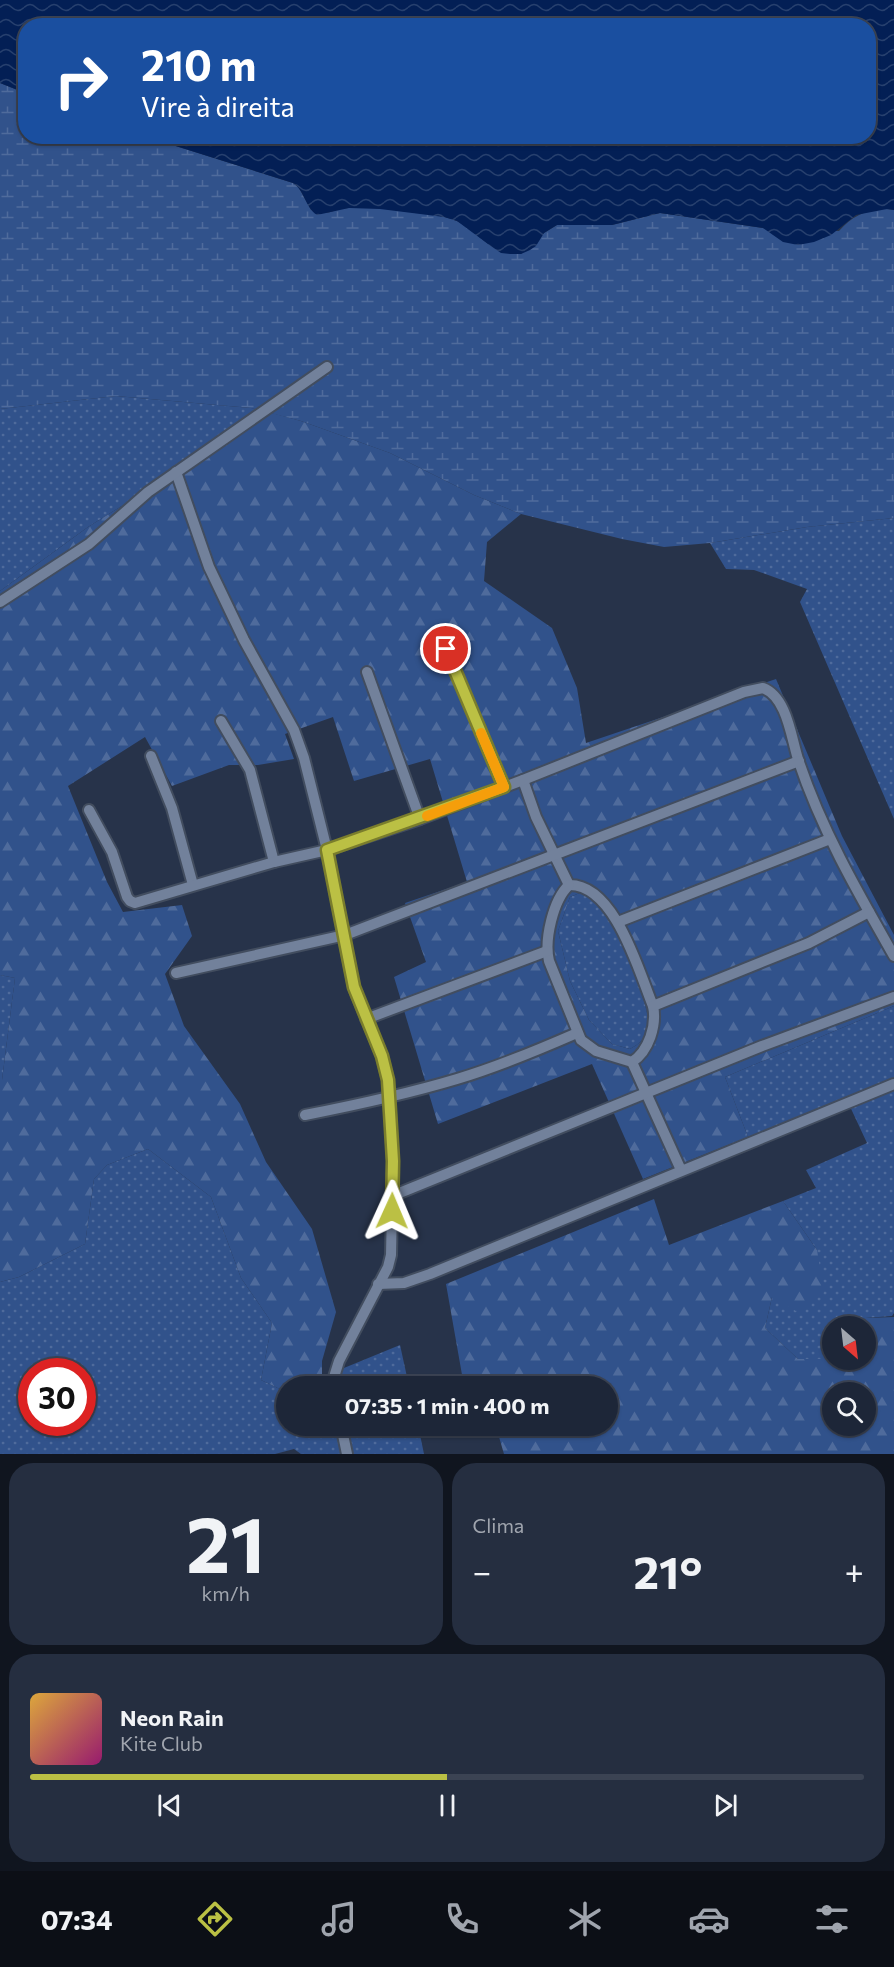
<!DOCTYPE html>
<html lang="pt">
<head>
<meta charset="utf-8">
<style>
  body { margin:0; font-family:Commissioner,sans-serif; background:#252e40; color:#f1f3f6; height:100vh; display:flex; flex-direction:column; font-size:22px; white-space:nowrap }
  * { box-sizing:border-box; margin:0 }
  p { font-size:20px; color:#a0a5ae }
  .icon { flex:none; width:33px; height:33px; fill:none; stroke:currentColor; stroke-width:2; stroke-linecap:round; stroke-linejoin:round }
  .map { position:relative; height:1454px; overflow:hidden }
  .panel { display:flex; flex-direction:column; gap:9px; padding:9px; background:#10151f; flex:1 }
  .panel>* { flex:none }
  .hud { position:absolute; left:18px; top:18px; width:858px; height:126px; border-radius:24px; box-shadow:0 2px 4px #0004,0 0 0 2px #3b4353; background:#1a4fa0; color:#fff; overflow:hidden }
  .needle { width:39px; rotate:152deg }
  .controls { position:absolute; left:822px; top:1316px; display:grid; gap:12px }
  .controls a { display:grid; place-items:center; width:54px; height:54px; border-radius:50%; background:#1d2638; box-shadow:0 2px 4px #0004,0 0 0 2px #3b4353; font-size:30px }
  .speed { position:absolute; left:18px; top:1358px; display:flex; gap:12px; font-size:30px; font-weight:700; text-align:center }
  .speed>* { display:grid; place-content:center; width:78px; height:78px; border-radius:50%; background:#1d2638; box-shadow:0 2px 4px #0004,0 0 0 2px #3b4353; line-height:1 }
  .speed .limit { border:9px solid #d22; background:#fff; color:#111 }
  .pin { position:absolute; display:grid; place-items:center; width:51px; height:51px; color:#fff; margin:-26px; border:3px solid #fff; border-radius:50%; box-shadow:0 2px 6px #0007 }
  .me { position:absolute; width:66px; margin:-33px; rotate:1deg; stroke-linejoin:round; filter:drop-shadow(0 0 4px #0008) }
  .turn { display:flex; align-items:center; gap:21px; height:126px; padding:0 24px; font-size:27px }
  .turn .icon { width:78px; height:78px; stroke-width:2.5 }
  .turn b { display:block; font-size:42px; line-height:51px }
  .big { font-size:45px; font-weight:700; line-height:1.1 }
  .panel .tile { flex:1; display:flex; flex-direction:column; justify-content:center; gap:9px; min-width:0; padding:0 21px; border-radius:24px; background:#252e40 }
  .panel .dial { align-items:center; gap:0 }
  .dial b { font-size:78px; line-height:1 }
  .song { display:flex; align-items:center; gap:18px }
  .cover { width:72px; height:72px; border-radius:9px; background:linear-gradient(135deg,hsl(40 70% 55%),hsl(320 70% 35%)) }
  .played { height:6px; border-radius:3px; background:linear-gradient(90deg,#bbc044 50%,#3b4353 50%) }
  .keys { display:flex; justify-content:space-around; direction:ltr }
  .heat { display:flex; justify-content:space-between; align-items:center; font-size:33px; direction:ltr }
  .panel .tiles { flex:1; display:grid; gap:9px; grid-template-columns:1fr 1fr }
  .tile:last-child { grid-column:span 2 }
  .trip { position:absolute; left:276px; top:1376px; width:342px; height:60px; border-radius:30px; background:#1d2638; box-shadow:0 2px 4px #0004,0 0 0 2px #3b4353; font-weight:700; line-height:60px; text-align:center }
  .menu { display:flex; height:96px; justify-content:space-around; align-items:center; background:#0c0f16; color:#a0a5ae }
  .menu .icon { width:42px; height:42px }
  .menu .active { color:#bbc044 }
  .menu b { font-size:27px; color:#f1f3f6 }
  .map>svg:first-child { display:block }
</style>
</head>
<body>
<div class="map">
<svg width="894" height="1454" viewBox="0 0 894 1454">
  <defs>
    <pattern id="grass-dots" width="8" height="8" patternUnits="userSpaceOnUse" patternTransform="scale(1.5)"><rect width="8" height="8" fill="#31528b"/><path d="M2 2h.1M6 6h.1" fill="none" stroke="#4f6b9c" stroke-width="1.8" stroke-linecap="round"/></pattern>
    <pattern id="forest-firs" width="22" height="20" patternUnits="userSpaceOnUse" patternTransform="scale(1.5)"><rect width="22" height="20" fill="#31528b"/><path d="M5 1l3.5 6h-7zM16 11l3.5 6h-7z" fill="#4f6b9c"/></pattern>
    <pattern id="wetland-marsh" width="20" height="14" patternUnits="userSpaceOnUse" patternTransform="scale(1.5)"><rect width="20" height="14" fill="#31528b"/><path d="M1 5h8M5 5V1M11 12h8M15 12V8" fill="none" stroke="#4f6b9c"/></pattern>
    <pattern id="water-waves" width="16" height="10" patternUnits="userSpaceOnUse" patternTransform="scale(1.5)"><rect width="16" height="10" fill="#031f55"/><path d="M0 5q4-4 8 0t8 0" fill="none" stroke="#27406e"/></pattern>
  </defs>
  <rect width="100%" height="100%" fill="#27334a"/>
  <!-- grass -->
  <g fill="url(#grass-dots)" fill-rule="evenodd">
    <path d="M 116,396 L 251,408 L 261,410 L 176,472 L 88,527 L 0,591 L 0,409 Z"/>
    <path d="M 894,518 L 894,819 L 800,602 L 807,589 L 754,570 L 726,569 L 710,543 L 807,527 Z"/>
    <path d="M 582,892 C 590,897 600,904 606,913 C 617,930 654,1012 648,1029 C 645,1039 639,1044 630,1049 L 612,1044 L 589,1020 L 570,981 L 558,931 L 570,897 Z"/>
    <path d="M 0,975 L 15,978 L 2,1080 L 0,1080 Z"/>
    <path d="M 894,1006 L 894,1313 L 892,1316 L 865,1318 L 864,1326 L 832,1326 L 832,1359 L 848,1359 L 846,1360 L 798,1359 L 765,1328 L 772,1297 L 817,1250 L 783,1201 L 816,1188 L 806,1170 L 867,1143 L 846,1098 L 748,1137 L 725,1077 Z"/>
    <path d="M 148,1149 L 211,1197 L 241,1278 L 272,1323 L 261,1380 L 286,1392 L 286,1425 L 418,1425 L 424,1454 L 301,1454 L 294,1449 L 275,1454 L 0,1454 L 0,1282 L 19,1277 L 85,1244 L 94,1179 L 107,1165 ZM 32,1371 L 82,1371 L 82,1422 L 32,1422 Z"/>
    <path d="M 400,1345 L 409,1386 L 322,1386 L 322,1377 Z"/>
  </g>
  <!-- forest -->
  <g fill="url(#forest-firs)" fill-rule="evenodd">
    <path d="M 261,410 L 301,421 L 390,453 L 474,495 L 521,514 L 487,542 L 484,581 L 552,628 L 577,688 L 586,743 L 776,679 L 842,836 L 894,935 L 894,1006 L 725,1077 L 748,1137 L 643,1179 L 592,1064 L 438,1124 L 394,977 L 426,962 L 405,903 L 467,882 L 430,759 L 354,781 L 333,717 L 285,734 L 294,759 L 258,765 L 229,765 L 172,786 L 145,737 L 68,786 L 107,882 L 123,912 L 182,905 L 192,936 L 165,974 L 184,1026 L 240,1104 L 266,1162 L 312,1229 L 336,1312 L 322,1361 L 322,1386 L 286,1386 L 286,1392 L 261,1380 L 272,1323 L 241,1278 L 211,1197 L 148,1149 L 107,1165 L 94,1179 L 85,1244 L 19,1277 L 0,1282 L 0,1080 L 2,1080 L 15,978 L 0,975 L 0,591 L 88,527 L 176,472 ZM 582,892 C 590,897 600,904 606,913 C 617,930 654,1012 648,1029 C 645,1039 639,1044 630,1049 L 612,1044 L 589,1020 L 570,981 L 558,931 L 570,897 Z"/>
    <path d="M 654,1199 L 669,1245 L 783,1201 L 817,1250 L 824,1292 L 796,1311 L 772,1297 L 765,1328 L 798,1359 L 866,1359 L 865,1318 L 894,1317 L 894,1454 L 504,1454 L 497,1430 L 474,1437 L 472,1425 L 608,1425 L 608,1386 L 464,1386 L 446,1284 ZM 832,1392 L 866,1392 L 866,1425 L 832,1425 Z"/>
  </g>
  <!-- wetland -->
  <path fill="url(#wetland-marsh)" d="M 0,83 L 25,93 L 26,136 L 82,137 L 107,143 L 123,137 L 147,137 L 293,183 L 299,188 L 311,210 C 334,217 330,208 351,208 C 382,207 418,210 448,218 C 478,226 484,254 521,254 L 544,233 L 557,225 L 612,225 L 660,213 L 763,228 L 768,230 L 839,231 C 853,215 872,206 894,210 L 894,518 L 807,527 L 710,543 L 664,547 L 622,539 L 521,514 L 474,495 L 390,453 L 301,421 L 251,408 L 116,396 L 0,409 Z"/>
  <!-- water -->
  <path fill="url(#water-waves)" d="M 0,0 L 894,0 L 894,210 L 887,209 L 856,215 L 831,235 L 814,242 L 798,245 L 783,242 L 763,228 L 660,213 L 612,225 L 557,225 L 544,233 L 536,246 L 530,250 L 521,254 L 510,254 L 501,253 L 492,247 L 457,221 L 444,217 L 380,209 L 349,208 L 317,215 C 305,207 305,191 293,183 L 147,137 L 868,136 L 868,26 L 26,26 L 25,93 L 0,83 Z"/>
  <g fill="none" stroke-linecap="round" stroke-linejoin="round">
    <defs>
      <g id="minor">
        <path d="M 176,472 L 209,567 L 244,640 L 294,730 L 304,758 L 327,850 L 354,988 L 382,1056 L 388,1080 L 393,1161 L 391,1255 L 388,1267 L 339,1361 L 334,1377 L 335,1386"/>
        <path d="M 0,602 L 89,544 L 148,492 L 327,367"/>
        <path d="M 446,649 L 504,787"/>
        <path d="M 367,672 L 420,819"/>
        <path d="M 221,721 L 250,770 L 274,862"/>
        <path d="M 151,756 L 172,808 L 193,885"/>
        <path d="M 523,780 L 536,817 L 569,885 C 615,884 639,972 653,1006 C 657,1025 649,1051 632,1062 L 681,1170"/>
        <path d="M 89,810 L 112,852 L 127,897 L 130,901 L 135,903 L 274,862 L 327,850 L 420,819 L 523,780 L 744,692 L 763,688 C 787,697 791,737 798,759 C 821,829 858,893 894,956"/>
        <path d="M 569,885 C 553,900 544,940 549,961 L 581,1040 L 596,1051 L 632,1062"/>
        <path d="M 618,922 L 830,839"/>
        <path d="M 176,973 L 345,935 L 799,761"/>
        <path d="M 653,1006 L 809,943 L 869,912"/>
        <path d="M 366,1019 L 547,951"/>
        <path d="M 305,1115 C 356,1105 407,1094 457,1079 C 498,1067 538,1050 577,1033"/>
        <path d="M 392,1196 L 762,1046 L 894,997"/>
        <path d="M 378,1284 L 404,1283 L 430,1274 L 894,1084"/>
        <path d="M 341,1425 L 347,1454"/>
      </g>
    </defs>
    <!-- minor casing -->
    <use href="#minor" stroke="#424d5f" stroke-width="14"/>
    <!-- minor -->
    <use href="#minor" stroke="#72819b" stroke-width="10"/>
  </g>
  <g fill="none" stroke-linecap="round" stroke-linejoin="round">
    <defs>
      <path id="route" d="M 392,1211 L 393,1161 L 388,1080 L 382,1056 L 354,987 L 327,850 L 504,787 L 446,649"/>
    </defs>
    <!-- route casing -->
    <use href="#route" stroke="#7a7d2c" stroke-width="15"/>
    <!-- route -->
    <use href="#route" stroke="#bbc044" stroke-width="10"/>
    <!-- slow -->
    <path stroke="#f59e0b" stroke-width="10" d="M 427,816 L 504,787 L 481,733"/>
  </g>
</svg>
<div class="controls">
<a><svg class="needle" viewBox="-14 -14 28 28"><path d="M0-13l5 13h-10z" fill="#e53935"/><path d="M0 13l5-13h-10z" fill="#a0a5ae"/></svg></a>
<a><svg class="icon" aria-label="search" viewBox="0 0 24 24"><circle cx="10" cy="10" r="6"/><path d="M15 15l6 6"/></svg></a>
</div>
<div class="speed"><div class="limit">30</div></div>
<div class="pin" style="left:446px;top:649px;background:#d93025"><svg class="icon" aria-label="arrive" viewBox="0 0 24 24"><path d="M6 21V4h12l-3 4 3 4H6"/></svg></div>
<svg class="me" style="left:392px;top:1211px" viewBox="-20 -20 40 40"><path d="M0-17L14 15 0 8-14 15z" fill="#bbc044" stroke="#fff" stroke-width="4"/></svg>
<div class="trip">07:35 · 1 min · 400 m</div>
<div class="hud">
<div class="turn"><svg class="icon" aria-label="right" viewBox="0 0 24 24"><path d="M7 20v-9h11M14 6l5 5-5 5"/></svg><div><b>210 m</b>Vire à direita</div></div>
</div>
</div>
<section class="panel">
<div class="tiles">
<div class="tile dial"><b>21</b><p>km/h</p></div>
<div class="tile"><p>Clima</p>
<div class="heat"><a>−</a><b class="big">21°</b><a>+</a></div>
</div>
<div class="tile">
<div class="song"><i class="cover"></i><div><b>Neon Rain</b><p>Kite Club</p></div></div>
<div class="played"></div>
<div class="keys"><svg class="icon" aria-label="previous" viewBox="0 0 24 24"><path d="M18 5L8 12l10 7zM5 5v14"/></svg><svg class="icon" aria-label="pause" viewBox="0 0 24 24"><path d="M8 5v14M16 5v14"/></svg><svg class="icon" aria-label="next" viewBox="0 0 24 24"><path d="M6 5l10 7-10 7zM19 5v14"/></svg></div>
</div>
</div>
</section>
<nav class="menu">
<b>07:34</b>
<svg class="icon active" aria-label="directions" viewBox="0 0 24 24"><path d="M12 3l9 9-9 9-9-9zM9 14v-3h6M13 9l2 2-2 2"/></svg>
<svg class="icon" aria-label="music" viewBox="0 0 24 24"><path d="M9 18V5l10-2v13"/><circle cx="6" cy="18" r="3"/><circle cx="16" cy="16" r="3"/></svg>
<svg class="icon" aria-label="phone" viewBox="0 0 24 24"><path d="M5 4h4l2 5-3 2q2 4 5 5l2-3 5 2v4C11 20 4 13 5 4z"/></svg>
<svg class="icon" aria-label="climate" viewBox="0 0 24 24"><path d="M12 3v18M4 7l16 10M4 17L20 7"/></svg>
<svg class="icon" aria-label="car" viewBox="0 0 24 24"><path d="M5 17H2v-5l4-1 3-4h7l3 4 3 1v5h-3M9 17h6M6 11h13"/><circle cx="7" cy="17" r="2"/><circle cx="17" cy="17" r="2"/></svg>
<svg class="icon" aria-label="filters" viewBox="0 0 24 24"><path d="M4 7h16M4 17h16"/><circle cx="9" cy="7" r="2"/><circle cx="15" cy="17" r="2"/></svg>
</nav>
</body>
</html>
